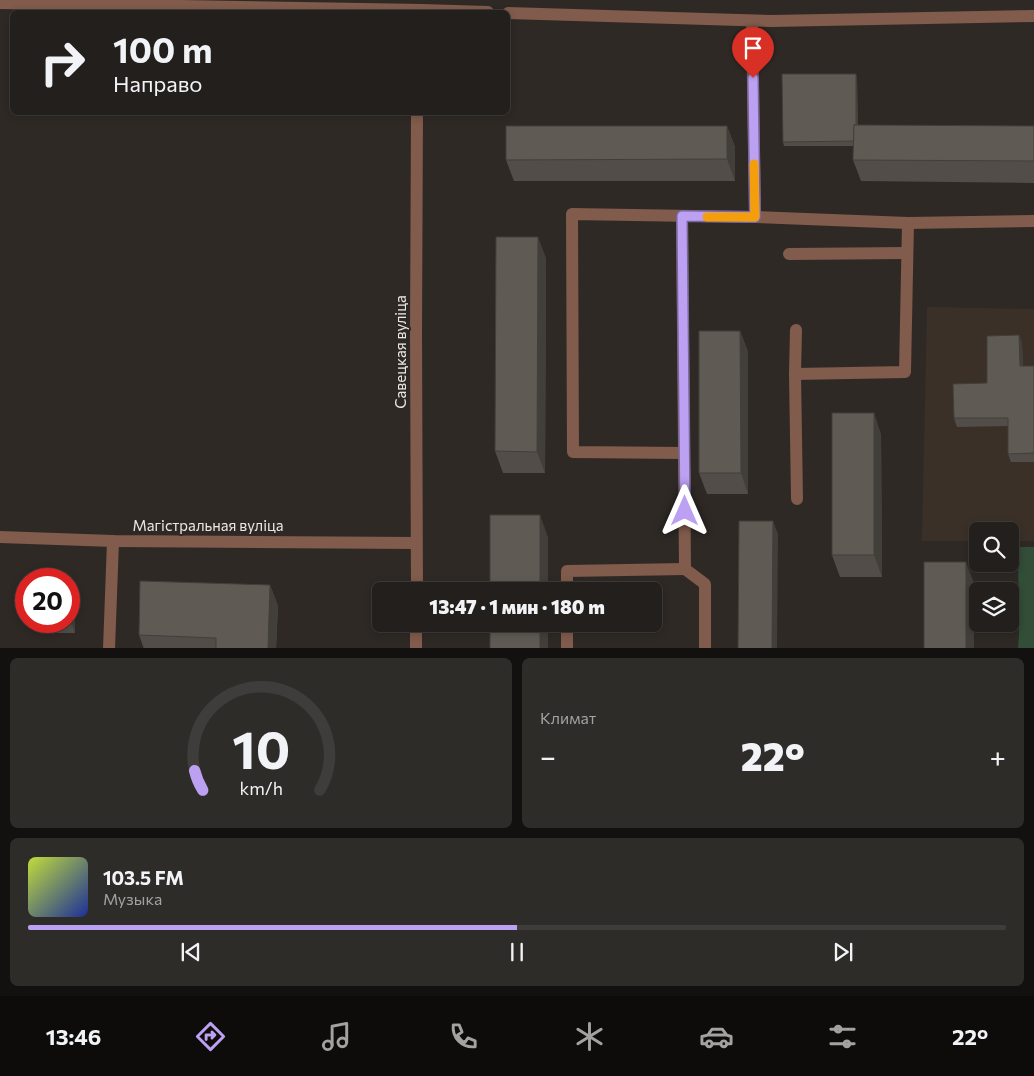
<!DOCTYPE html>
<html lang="ru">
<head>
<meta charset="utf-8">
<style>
  body { margin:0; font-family:Commissioner,sans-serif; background:#2e2c29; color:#f1f3f6; height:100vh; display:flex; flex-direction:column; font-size:19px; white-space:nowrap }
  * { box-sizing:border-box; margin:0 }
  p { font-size:16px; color:#a2a2a3 }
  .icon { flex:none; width:28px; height:28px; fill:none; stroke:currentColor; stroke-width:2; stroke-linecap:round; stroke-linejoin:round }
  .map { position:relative; height:648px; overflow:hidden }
  .drawer { display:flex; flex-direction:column; gap:10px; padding:10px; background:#13110f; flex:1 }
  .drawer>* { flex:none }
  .banner { position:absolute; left:10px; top:10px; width:500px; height:105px; border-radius:8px; box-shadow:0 2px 8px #0003,0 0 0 1px #3f3d3b; background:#221f1c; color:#f1f3f6; overflow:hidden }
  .controls { position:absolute; left:969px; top:522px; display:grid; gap:10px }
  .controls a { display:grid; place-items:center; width:50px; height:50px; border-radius:8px; background:#221f1c; box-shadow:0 2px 8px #0003,0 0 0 1px #3f3d3b; font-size:25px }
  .speed { position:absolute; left:15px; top:568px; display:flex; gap:10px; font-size:25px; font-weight:700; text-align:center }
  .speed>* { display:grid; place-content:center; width:65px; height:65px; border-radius:50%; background:#221f1c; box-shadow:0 2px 8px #0003,0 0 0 1px #3f3d3b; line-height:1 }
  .speed .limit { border:8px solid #d22; background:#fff; color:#111 }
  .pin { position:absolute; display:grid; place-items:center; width:42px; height:42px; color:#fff; margin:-51px -21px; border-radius:50% 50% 50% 0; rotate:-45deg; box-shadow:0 0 5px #0007 }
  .pin .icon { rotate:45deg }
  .me { position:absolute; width:55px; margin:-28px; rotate:0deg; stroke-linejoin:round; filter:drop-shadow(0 0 4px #0008) }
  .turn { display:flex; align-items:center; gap:18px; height:105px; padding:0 20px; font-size:22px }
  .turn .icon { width:65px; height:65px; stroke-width:2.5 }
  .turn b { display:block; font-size:35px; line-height:42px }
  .big { font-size:38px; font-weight:800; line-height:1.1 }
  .drawer .tile { flex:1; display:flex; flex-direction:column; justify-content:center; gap:8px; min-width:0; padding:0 18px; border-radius:8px; background:#2e2c29 }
  .drawer .dial { align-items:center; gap:0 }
  .dial svg { height:130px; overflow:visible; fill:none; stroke:#3f3d3b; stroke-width:7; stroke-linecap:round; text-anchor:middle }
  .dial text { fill:#f1f3f6; stroke:none }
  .song { display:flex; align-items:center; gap:15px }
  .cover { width:60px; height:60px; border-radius:8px; background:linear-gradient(135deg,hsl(70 70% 55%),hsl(230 70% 35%)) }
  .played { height:5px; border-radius:2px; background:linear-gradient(90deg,#bca0f2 50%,#3f3d3b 50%) }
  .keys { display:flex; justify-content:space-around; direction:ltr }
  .heat { display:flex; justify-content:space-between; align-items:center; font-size:28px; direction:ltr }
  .drawer .tiles { flex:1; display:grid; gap:10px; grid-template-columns:1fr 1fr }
  .tile:last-child { grid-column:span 2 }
  .trip { position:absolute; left:372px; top:582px; width:290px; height:50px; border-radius:8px; background:#221f1c; box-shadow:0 2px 8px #0003,0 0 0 1px #3f3d3b; font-weight:800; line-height:50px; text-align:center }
  .tabs { display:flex; height:80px; justify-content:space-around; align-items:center; background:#0e0c0b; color:#a2a2a3 }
  .tabs .icon { width:35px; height:35px }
  .tabs .on { color:#bca0f2 }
  .tabs b { font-size:22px; color:#f1f3f6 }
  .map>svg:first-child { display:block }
</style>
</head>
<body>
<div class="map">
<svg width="1034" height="649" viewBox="0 0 1034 649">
  <rect width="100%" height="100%" fill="#2e2925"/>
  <!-- built -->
  <path fill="#3a3027" d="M 927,307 L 1034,309 L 1034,541 L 1010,541 L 1010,531 L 978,531 L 977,541 L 922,541 Z"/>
  <!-- green -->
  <path fill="#324d38" d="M 1018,547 L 1034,547 L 1034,648 L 1018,648 L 1019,635 Z"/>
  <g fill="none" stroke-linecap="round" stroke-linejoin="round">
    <!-- minor -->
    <g stroke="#815b4b" stroke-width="12">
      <path d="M 0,3 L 422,10"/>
      <path d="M 422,12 L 422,10 L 488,12"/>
      <path d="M 508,13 L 771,21 L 1034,16"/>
      <path d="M 752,21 L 755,217"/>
      <path d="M 682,216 L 685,569 L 705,584 L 705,649"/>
      <path d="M 789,254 L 907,253"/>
      <path d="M 796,330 L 795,374 L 797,499"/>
      <path d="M 795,374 L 905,372 L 908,223"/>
      <path d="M 684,453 L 573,452 L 572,214 L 755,217 L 908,223 L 1034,221"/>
      <path d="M 0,537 L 113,541 L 416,543"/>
      <path d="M 417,591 L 416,332 L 417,112"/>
      <path d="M 567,591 L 567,571 L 685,569"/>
      <path d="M 567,624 L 567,649"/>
      <path d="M 109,649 L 113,541"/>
      <path d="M 416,649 L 416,624"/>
    </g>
  </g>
  <!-- wall -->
  <g fill="#524d48">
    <path d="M 857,78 L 858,125 L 1034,126 L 1034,183 L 861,181 L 853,160 L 854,146 L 784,146 L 783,142 Z"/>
    <path d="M 727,126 L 735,147 L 735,181 L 514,181 L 506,160 Z"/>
    <path d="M 546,258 L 545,473 L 503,473 L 495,451 Z"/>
    <path d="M 740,331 L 748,352 L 748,494 L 707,494 L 699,473 Z"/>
    <path d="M 1019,335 L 1022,344 L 1023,366 L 1034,366 L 1034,462 L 1011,462 L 1008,454 L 1008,426 L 957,427 L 954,418 L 987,383 Z"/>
    <path d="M 874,413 L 881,435 L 882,577 L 840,577 L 832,555 Z"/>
    <path d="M 270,585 L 278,606 L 276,649 L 144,649 L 139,635 Z"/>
    <path d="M 71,592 L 74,601 L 75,633 L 49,633 L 45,625 Z"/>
  </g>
  <!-- shaded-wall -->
  <g fill="#423f3b">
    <path d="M 856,74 L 857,78 L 858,145 L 857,141 Z"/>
    <path d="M 727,126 L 735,147 L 735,181 L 727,159 Z"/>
    <path d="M 538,237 L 546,258 L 545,473 L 537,452 Z"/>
    <path d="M 740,331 L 748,352 L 748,494 L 741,473 Z"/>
    <path d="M 1019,335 L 1022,344 L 1023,374 L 1020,366 Z"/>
    <path d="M 874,413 L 881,435 L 882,577 L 874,555 Z"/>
    <path d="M 540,515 L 548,537 L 548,591 L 540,591 Z"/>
    <path d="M 773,521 L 778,534 L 777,649 L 772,649 Z"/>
    <path d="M 966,562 L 974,583 L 974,649 L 966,649 Z"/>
    <path d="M 270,585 L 278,606 L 276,649 L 268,649 Z"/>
    <path d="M 71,592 L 74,601 L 75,633 L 72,624 Z"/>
    <rect x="540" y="624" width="8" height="25"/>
  </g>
  <!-- building -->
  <g fill="#5f5a54" stroke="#423f3b">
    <path d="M 782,74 L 856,74 L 856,125 L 854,125 L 854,141 L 783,142 Z"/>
    <path d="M 854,125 L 1034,126 L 1034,161 L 853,160 Z"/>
    <path d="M 506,126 L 727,126 L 727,159 L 506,160 Z"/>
    <path d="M 496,237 L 538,237 L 537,452 L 495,451 Z"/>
    <path d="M 699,331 L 740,331 L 741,473 L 699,473 Z"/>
    <path d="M 1019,335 L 1020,366 L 1034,366 L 1034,453 L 1008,454 L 1008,418 L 954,418 L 953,384 L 987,383 L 987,336 Z"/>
    <rect x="832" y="413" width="42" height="142"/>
    <rect x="490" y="515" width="50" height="76"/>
    <path d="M 739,521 L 773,521 L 772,649 L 738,649 Z"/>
    <rect x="924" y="562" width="42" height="87"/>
    <path d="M 140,581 L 270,585 L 268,649 L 216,649 L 216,638 L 139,635 Z"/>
    <path d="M 71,592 L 72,624 L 45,625 L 45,621 L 69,621 L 69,593 Z"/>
    <rect x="490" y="624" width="50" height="25"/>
  </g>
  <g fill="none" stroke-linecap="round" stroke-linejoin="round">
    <defs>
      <path id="route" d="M 685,511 L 682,216 L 755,217 L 753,78"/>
    </defs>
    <!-- route casing -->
    <use href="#route" stroke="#7a689d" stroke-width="12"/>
    <!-- route -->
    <use href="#route" stroke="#bca0f2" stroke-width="9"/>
    <!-- slow -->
    <path stroke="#f59e0b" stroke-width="9" d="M 707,217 L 755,217 L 754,164"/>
  </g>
  <g text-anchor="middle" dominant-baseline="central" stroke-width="4" stroke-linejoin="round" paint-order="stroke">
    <!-- street labels -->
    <g font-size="15" fill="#ebe7e4" stroke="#2e2925">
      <text transform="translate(400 352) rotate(-90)">Савецкая вуліца</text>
      <text x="208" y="525">Магістральная вуліца</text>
    </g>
  </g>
</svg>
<div class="controls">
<a><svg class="icon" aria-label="search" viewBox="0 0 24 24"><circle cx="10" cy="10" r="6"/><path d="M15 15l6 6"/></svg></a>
<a><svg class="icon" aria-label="layers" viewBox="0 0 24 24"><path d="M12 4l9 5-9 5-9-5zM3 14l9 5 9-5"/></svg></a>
</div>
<div class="speed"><div class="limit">20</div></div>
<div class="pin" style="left:753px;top:78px;background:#d93025"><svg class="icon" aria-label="arrive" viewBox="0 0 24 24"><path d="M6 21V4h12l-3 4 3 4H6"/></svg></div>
<svg class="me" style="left:685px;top:511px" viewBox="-20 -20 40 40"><path d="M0-17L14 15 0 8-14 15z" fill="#bca0f2" stroke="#fff" stroke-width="4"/></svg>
<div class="trip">13:47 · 1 мин · 180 m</div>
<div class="banner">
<div class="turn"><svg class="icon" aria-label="right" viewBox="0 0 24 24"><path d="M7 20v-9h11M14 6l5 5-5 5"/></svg><div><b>100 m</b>Направо</div></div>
</div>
</div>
<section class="drawer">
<div class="tiles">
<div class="tile dial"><svg viewBox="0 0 100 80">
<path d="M14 69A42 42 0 1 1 86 69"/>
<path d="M14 69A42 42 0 0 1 9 57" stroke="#bca0f2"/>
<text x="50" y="56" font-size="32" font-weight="700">10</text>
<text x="50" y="72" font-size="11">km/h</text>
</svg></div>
<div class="tile"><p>Климат</p>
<div class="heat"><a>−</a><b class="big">22°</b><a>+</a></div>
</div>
<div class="tile">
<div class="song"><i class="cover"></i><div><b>103.5 FM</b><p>Музыка</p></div></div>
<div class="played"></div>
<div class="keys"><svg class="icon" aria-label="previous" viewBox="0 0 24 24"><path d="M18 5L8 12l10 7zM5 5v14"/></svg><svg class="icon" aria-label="pause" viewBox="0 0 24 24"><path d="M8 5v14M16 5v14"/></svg><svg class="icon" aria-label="next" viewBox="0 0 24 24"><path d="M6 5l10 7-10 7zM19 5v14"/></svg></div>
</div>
</div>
</section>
<nav class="tabs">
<b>13:46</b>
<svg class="icon on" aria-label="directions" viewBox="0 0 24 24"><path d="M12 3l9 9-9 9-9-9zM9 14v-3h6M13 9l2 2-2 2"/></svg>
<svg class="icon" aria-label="music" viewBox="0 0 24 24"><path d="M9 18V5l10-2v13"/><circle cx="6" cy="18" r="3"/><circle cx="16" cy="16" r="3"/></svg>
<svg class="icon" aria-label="phone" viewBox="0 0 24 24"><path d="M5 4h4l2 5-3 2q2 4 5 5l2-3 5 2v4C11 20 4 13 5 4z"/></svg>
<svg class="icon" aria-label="climate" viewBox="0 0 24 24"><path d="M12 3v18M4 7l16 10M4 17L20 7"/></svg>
<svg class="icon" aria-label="car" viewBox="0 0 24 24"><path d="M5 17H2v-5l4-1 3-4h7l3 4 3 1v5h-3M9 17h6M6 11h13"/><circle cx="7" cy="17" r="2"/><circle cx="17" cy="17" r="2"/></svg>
<svg class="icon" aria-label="filters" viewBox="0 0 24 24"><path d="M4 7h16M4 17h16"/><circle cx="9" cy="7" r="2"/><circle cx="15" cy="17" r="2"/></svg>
<b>22°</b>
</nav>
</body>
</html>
